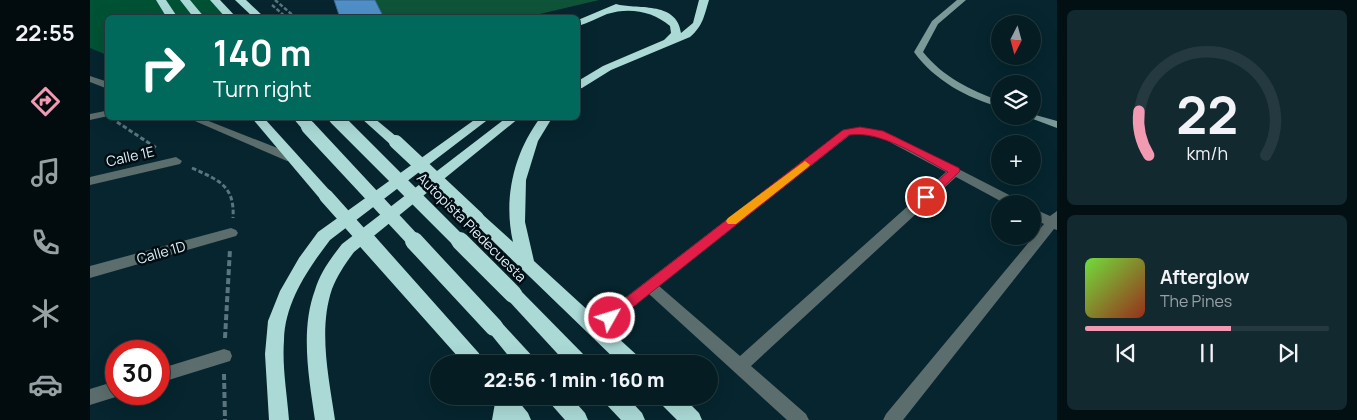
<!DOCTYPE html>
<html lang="en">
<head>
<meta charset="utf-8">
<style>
  body { margin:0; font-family:Manrope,sans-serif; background:#12292f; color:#f1f3f6; height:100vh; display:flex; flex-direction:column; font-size:19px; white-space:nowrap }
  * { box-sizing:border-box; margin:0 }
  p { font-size:16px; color:#97a1a5 }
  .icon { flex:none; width:28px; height:28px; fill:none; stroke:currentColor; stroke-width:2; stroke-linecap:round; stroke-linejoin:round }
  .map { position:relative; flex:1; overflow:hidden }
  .side { display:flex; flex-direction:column; gap:10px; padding:10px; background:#020f13; width:300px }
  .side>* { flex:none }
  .hud { position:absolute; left:15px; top:15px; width:475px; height:105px; border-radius:8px; box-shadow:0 5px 20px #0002,0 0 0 1px #253a40; background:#00695c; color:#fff; overflow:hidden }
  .needle { width:32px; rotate:186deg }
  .fabs { position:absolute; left:901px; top:15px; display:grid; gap:10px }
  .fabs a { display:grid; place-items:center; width:50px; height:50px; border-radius:50%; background:#041c22; box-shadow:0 5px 20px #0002,0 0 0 1px #253a40; font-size:25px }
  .speed { position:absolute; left:15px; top:340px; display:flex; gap:10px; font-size:25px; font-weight:700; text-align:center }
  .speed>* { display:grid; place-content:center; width:65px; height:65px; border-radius:50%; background:#041c22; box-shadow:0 5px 20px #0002,0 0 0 1px #253a40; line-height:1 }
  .speed .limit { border:8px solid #d22; background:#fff; color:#111 }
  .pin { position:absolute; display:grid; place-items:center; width:42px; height:42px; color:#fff; margin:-21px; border:2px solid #fff; border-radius:50%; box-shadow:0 1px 5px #0007 }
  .me { position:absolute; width:55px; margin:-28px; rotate:51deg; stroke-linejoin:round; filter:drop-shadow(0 0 4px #0008) }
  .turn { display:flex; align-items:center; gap:18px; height:105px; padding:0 25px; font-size:22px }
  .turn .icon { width:65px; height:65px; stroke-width:2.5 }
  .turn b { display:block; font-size:35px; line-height:42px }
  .side .widget { flex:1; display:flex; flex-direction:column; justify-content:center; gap:8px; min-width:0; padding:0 18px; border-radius:8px; background:#12292f }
  .side .dial { align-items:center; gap:0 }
  .dial svg { height:130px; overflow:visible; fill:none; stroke:#253a40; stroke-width:7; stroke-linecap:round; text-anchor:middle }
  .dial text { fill:#f1f3f6; stroke:none }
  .song { display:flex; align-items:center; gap:15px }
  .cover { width:60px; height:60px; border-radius:8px; background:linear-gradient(135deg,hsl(100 70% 55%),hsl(10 70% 35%)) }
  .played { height:5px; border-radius:2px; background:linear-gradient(90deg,#f19ab1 60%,#253a40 60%) }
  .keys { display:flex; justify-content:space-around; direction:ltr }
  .trip { position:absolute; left:340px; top:355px; width:288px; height:50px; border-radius:25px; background:#041c22; box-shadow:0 5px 20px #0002,0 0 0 1px #253a40; font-weight:800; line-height:50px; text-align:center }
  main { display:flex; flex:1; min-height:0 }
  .menu { display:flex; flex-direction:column; width:90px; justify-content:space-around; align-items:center; background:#020b0e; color:#97a1a5 }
  .menu .icon { width:35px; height:35px }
  .menu .selected { color:#f19ab1 }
  .menu b { font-size:22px; color:#f1f3f6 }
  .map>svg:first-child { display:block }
</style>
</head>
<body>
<main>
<nav class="menu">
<b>22:55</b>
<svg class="icon selected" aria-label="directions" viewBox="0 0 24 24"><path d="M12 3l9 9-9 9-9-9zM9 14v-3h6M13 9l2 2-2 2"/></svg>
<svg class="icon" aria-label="music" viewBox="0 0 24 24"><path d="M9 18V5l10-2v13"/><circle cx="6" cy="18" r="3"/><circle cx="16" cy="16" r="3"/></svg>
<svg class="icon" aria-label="phone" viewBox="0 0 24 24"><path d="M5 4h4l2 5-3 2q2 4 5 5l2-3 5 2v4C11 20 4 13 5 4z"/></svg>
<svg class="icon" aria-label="climate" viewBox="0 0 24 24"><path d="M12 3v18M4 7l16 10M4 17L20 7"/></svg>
<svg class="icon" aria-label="car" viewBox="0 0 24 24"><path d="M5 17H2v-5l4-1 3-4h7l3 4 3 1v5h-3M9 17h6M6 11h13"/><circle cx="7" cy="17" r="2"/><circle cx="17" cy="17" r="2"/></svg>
</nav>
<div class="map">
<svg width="967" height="420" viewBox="0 0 967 420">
  <rect width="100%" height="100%" fill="#06252e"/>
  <!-- green -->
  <path fill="#0f5439" d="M 244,0 L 509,0 L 433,18 L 250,17 Z"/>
  <!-- forest -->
  <path fill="#005235" d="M 0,0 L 123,0 L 135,17 L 18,18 L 17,55 L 0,48 Z"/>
  <!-- building -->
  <path fill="#508fc8" stroke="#38648c" d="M 244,0 L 285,0 L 294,18 L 250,18 Z"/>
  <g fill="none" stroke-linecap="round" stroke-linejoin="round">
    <!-- path-far2 -->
    <g stroke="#5a757d" stroke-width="2.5" stroke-dasharray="4 2" stroke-linecap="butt">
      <path d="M 185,0 L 206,18"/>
      <path d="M 182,5 L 197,18"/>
    </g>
    <!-- path-far1 -->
    <g stroke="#5a757d" stroke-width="3" stroke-dasharray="4.5 2.5" stroke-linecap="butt">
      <path d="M 27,122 L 68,149"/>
      <path d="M 102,168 C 128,180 145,185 143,218"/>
    </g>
    <!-- path -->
    <g stroke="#5a757d" stroke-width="4" stroke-dasharray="6 3" stroke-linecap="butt">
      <path d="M 135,338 L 140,249"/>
      <path d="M 134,374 L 135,420"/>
    </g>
    <!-- street -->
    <g fill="#5b6d6c" fill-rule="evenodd">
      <path d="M 0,76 L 18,82 L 18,89 L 0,82 Z"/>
      <path d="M 15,111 L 18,112 L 18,116 L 0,120 L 0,114 Z"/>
      <path d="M 98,118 L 111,118 L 205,155 L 207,158 L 205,161 L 197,161 Z"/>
      <path d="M 778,128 L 804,136 L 931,201 L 933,204 L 916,204 L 866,177 L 661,366 L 716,414 L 719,420 L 697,420 L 559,294 L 511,334 L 506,336 L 501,334 L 498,329 L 501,324 L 753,130 ZM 777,134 L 796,140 L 856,172 L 650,356 L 569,286 L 760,135 Z"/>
      <path d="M 86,157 L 92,161 L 90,164 L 0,185 L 0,177 Z"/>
      <path d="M 942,208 L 960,216 L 967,211 L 967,230 L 964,229 L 813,420 L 793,420 L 796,414 L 954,224 L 942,218 Z"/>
      <path d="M 141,228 L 146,230 L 148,233 L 146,236 L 0,278 L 0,266 Z"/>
      <path d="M 134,349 L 140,351 L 142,356 L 140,361 L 69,383 L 69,369 Z"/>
      <path d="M 26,381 L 26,394 L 32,395 L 0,405 L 0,389 Z"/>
    </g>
    <!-- secondary -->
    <g fill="#7b9997" fill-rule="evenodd">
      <path d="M 867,0 L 876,0 L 848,24 L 833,52 C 853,77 880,90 910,101 L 910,107 C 877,98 844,80 824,52 L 842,21 Z"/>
      <path d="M 942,114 L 967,121 L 967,128 L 935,116 L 942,116 Z"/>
    </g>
    <!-- highway -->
    <g fill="#abdad6" fill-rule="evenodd">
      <path d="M 66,0 L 76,0 L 88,18 L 77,18 Z"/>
      <path d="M 90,0 L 100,0 L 115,18 L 104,18 Z"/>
      <path d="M 120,0 L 130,0 L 147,18 L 136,18 Z"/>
      <path d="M 145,0 L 156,0 L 175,18 L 164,18 Z"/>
      <path d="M 609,0 L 619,0 C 614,16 613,26 600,37 L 521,70 L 492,88 L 488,89 L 488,81 L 513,66 L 574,40 L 581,33 L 580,26 C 563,11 539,7 517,14 C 507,18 498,23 488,26 L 488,20 L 526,4 C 545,10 587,0 591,33 L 603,23 Z"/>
      <path d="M 162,118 L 174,118 L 241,192 L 243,196 L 241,200 L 236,201 L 231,200 Z"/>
      <path d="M 203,118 L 216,118 L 224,127 L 223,130 L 213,130 Z"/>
      <path d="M 271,118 L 284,118 L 313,142 L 306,146 L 301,145 Z"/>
      <path d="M 387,118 L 400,118 L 240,240 C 218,269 195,302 194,340 C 192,367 197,393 199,420 L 179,420 L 175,354 L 178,321 L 190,291 L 209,258 L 228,232 Z"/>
      <path d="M 416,118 L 429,118 L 264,252 C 255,264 247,276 242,289 C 228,330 239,379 245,420 L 225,420 C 219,379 210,330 225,290 C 230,273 241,258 252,244 Z"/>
      <path d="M 450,118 L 462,118 L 448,141 L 436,180 L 435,222 L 444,261 L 550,358 L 552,364 L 530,364 L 379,218 L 382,214 L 387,212 L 392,214 L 423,242 C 413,198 424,153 450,118 Z"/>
      <path d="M 423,287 L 429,289 L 497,358 L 499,364 L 477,364 L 417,299 L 414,294 L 417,289 Z"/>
      <path d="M 404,319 L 410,321 L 444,358 L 446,364 L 425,364 L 395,327 L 398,321 Z"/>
      <path d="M 401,396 L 424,396 L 438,413 L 441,420 L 402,420 L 405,403 Z"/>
      <path d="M 457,396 L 480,396 L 495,413 L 498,420 L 475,420 L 460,403 Z"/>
      <path d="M 512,396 L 536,396 L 552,413 L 555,420 L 531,420 L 515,403 Z"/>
      <path d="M 567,396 L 592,396 L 609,413 L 612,420 L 587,420 L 570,403 Z"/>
    </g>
    <!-- highway-bridge-far1 -->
    <g stroke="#abdad6" stroke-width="14">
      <path d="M 246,118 L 371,243"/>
      <path d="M 218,127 L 326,243"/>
      <path d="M 306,142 L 387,218"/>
      <path d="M 236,196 L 278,243"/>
    </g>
    <!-- highway-bridge -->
    <g stroke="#abdad6" stroke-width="18">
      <path d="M 277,241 L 382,359"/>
      <path d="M 324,241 L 404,327"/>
      <path d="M 370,241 L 423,294"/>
    </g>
  </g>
  <!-- route -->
  <path fill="#e11d48" stroke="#92132f" d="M 770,127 L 793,131 L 869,168 L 870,171 L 840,200 L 832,200 L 831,197 L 832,194 L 858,172 C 830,157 791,130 759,135 L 524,322 L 520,324 L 515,322 L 513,318 L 515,314 L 753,130 Z"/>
  <!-- slow -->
  <path fill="#f59e0b" d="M 715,161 L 720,165 L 718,167 L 646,224 L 638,224 L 636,221 L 638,218 Z"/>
  <g text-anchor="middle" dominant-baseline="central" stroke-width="5" stroke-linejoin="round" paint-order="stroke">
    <!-- street labels -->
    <g font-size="14" fill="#ddf2f9" stroke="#010d12">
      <text transform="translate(40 156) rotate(-13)">Calle 1E</text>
      <text transform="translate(382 227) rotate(45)">Autopista Piedecuesta</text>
      <text transform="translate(71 252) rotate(-16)">Calle 1D</text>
    </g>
  </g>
</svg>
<div class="fabs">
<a><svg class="needle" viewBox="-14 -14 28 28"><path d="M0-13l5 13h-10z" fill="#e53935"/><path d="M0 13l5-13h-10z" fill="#97a1a5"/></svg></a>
<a><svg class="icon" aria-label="layers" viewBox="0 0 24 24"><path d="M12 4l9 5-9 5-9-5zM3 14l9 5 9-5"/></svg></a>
<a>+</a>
<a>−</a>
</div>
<div class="speed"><div class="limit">30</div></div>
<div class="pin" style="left:836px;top:197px;background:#d93025"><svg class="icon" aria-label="arrive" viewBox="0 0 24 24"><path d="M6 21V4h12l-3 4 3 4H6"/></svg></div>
<svg class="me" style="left:520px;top:318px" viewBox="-20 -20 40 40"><circle r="17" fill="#e11d48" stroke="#fff" stroke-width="3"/><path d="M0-11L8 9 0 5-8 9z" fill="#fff"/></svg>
<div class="trip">22:56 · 1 min · 160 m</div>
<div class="hud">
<div class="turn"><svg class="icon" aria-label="right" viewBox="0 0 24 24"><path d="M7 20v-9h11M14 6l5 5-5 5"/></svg><div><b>140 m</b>Turn right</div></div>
</div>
</div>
<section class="side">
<div class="widget dial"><svg viewBox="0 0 100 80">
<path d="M14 69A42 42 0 1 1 86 69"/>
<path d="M14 69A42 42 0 0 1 8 42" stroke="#f19ab1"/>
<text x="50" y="56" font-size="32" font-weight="700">22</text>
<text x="50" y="72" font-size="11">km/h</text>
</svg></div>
<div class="widget">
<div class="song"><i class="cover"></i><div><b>Afterglow</b><p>The Pines</p></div></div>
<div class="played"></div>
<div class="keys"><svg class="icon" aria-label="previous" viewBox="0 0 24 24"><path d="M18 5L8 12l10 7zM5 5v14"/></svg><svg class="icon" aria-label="pause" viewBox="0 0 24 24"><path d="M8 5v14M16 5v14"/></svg><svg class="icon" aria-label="next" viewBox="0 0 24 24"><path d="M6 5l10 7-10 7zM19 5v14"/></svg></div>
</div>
</section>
</main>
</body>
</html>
